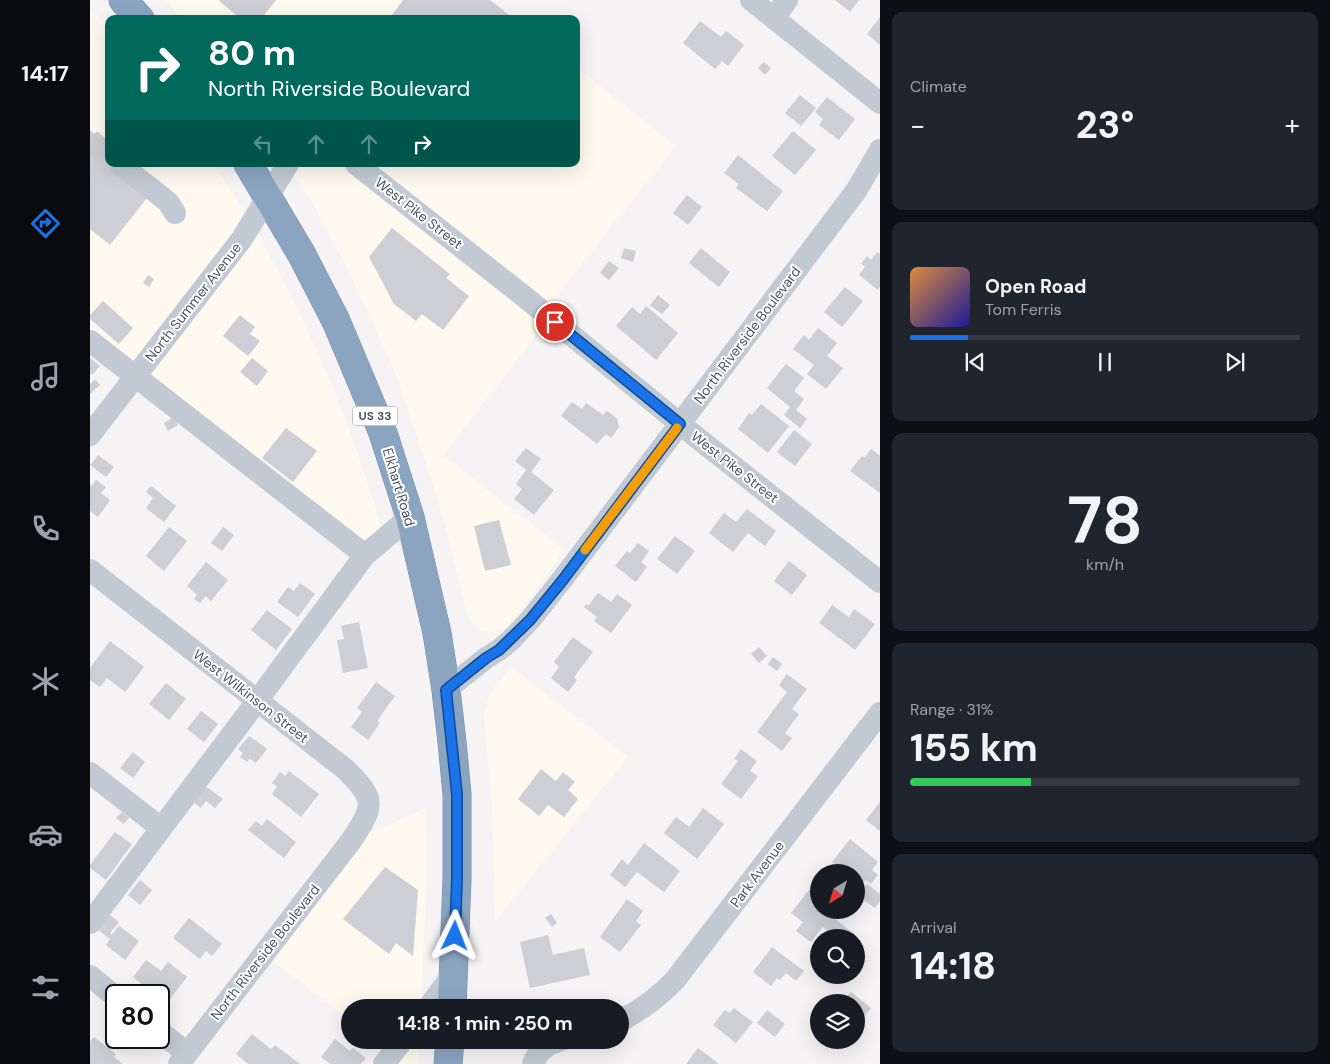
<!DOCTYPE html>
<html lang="en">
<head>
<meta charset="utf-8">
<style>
  body { margin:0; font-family:"DM Sans",sans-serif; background:#20242c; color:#f1f3f6; height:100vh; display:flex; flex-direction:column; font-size:19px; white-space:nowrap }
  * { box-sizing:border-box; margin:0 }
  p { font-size:16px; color:#9ea1a6 }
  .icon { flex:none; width:28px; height:28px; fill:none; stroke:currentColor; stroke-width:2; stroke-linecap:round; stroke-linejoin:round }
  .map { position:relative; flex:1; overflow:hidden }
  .sheet { display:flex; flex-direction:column; gap:12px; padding:12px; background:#0d0f14; width:450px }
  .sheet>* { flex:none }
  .top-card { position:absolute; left:15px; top:15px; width:475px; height:152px; border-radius:10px; box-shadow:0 5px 20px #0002; background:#00695c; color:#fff; overflow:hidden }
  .needle { width:32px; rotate:218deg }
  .buttons { position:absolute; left:720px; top:864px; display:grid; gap:10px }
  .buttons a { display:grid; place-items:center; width:55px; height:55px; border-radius:50%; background:#171b24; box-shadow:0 5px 20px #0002; font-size:25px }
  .speed { position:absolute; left:15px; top:984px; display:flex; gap:10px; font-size:25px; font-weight:700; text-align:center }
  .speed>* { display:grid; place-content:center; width:65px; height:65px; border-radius:50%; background:#171b24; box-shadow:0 5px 20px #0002; line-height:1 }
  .speed .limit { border:2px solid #111; border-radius:8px; background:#fff; color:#111 }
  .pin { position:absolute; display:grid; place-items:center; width:42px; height:42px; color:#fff; margin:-21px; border:2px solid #fff; border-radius:50%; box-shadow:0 1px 5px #0007 }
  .me { position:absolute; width:55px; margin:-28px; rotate:2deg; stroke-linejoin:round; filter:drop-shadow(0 0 4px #0008) }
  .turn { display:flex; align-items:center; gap:18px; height:105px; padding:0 20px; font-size:22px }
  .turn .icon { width:65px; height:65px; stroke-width:2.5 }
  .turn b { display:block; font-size:35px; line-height:42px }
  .lanes { display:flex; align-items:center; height:48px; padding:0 20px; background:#0003; justify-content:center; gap:25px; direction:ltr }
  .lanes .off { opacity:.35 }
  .big { font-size:38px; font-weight:700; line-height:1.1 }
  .sheet .widget { flex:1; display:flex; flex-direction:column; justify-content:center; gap:8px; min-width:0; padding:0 18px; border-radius:10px; background:#20242c }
  .sheet .dial { align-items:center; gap:0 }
  .dial b { font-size:65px; line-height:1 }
  .song { display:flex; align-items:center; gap:15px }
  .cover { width:60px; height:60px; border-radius:8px; background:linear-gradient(135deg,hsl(30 70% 55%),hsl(240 70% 35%)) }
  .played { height:5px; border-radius:2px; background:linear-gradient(90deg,#1a73e8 15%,#363941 15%) }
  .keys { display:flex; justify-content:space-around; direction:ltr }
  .heat { display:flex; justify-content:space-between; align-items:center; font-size:28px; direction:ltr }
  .charge { height:8px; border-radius:4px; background:linear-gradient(90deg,#34c759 31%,#363941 0) }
  .trip { position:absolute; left:251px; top:999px; width:288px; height:50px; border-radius:25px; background:#171b24; box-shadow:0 5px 20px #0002; font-weight:700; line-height:50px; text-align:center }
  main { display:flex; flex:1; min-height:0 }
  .dock { display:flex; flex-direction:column; width:90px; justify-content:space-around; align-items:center; background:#090b0e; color:#9ea1a6 }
  .dock .icon { width:35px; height:35px }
  .dock .on { color:#1a73e8 }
  .dock b { font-size:22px; color:#f1f3f6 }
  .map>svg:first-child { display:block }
</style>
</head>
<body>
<main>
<nav class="dock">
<b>14:17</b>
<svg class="icon on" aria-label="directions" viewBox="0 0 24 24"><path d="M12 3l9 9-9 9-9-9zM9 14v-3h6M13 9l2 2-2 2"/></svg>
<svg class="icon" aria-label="music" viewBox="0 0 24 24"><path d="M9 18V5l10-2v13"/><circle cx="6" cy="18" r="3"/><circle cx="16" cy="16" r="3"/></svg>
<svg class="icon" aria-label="phone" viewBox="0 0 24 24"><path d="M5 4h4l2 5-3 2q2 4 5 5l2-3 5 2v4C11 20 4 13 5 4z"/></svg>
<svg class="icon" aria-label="climate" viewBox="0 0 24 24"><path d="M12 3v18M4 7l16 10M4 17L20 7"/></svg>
<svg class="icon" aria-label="car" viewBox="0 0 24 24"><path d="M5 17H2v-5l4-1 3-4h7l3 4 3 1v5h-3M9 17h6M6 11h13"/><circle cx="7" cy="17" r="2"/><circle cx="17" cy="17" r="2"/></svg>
<svg class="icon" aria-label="filters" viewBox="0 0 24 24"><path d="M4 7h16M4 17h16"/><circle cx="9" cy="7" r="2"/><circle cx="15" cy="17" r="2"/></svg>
</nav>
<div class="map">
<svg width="790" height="1064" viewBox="0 0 790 1064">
  <rect width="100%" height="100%" fill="#f5f3f3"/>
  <!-- commercial -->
  <g fill="#fdf9ef">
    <path d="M 76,0 L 402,0 L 426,19 L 92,19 Z"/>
    <path d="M 0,8 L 19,28 L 19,164 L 123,164 L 147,199 L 188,270 L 215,325 L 240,380 L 264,442 L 286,508 L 291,528 L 278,550 L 0,334 Z"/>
    <path d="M 486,67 L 586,146 L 463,300 L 449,332 L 353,455 L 475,550 L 426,617 L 415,628 L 404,632 L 392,631 L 383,624 L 377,615 L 355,525 L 337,466 L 307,377 L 259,271 L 221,201 L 196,164 L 486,164 Z"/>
    <path d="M 421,667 L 538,757 L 405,922 L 402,808 L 394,715 L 399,694 Z"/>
    <path d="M 336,808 L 337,873 L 331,1007 L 260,1008 L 260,1020 L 174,954 L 261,841 Z"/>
    <path d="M 286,1040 L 330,1040 L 328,1064 L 294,1064 L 303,1053 Z"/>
  </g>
  <!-- building -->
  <g fill="#cdcfd5">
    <path d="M 128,0 L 186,0 L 171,19 L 151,19 Z"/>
    <path d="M 313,0 L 400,0 L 425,19 L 299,19 Z"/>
    <path d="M 745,0 L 769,0 L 760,12 Z"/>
    <path d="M 790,17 L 790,45 L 777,34 Z"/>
    <path d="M 610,21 L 631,37 L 636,31 L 654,45 L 638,66 L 632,61 L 625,69 L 593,43 Z"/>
    <path d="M 674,62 L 681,68 L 675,75 L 668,68 Z"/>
    <path d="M 710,95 L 726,108 L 711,126 L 695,113 Z"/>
    <path d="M 737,97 L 765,119 L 749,140 L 729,125 L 733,119 L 725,112 Z"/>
    <path d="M 0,130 L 19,145 L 19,155 L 15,160 L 60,194 L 20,245 L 0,229 Z"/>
    <path d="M 703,131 L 726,150 L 705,175 L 682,156 Z"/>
    <path d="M 648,155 L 693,191 L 677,211 L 646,188 L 649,184 L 634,173 Z"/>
    <path d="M 597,195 L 612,207 L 598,225 L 583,213 Z"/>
    <path d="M 302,228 L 360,274 L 356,278 L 379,296 L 353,330 L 332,314 L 326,321 L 304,304 L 279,257 Z"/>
    <path d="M 534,248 L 546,251 L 543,262 L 531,258 Z"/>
    <path d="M 611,248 L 640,272 L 629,287 L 599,263 Z"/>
    <path d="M 787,252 L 790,254 L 790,287 L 788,290 L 769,275 L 775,267 L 771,264 L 777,256 L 781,260 Z"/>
    <path d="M 519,261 L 529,268 L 519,280 L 510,273 Z"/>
    <path d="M 58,275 L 64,279 L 59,287 L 53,283 Z"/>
    <path d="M 755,287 L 773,301 L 752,327 L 734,312 Z"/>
    <path d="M 568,295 L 580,305 L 572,314 L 560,305 Z"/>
    <path d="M 13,301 L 43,328 L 29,344 L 0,319 L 0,315 Z"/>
    <path d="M 556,306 L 588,333 L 566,360 L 526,326 L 542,307 L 550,314 Z"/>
    <path d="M 150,315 L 165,327 L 160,334 L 170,341 L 158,356 L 133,336 Z"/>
    <path d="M 728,328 L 747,343 L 737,356 L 753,368 L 736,389 L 717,374 L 724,365 L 703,349 L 714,335 L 719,340 Z"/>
    <path d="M 0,358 L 10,366 L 2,375 L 0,373 Z"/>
    <path d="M 162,358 L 178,371 L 167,386 L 150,372 Z"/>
    <path d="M 696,364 L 714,378 L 704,391 L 714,399 L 706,410 L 717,419 L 710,428 L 694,415 L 700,407 L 677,388 Z"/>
    <path d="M 5,379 L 10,385 L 0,394 L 0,384 Z"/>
    <path d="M 482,402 L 492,409 L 496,403 L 513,415 L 517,411 L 527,418 L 529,427 L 521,438 L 516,434 L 507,444 L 471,416 Z"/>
    <path d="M 671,404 L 699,426 L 678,453 L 648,429 L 659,413 L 662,415 Z"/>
    <path d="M 84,417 L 88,425 L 78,431 L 74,423 Z"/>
    <path d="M 196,428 L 227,451 L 203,482 L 172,458 Z"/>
    <path d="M 704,430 L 722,444 L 705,466 L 687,452 Z"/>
    <path d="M 436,448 L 451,459 L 441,472 L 464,490 L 444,515 L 424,499 L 432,489 L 426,484 L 436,470 L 425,461 Z"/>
    <path d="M 781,449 L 790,456 L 790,493 L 760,471 L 772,456 L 775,457 Z"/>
    <path d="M 8,455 L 24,467 L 16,477 L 0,465 Z"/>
    <path d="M 6,480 L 16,487 L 11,493 L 20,500 L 8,517 L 0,511 L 0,484 L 2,486 Z"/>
    <path d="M 61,486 L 86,506 L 74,522 L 56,508 L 63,498 L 56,492 Z"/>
    <path d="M 657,509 L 686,531 L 675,546 L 658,533 L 643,552 L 619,533 L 634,513 L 646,522 Z"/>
    <path d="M 409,520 L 421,565 L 395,571 L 384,526 Z"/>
    <path d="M 79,527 L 97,541 L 74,571 L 56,556 Z"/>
    <path d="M 133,527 L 144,535 L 132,551 L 121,543 Z"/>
    <path d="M 585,536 L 605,551 L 587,574 L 567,559 Z"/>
    <path d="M 548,543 L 559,551 L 551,562 L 557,567 L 546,582 L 525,566 L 537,551 L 540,553 Z"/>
    <path d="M 699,561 L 717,575 L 702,595 L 684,581 Z"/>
    <path d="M 116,562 L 138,580 L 121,601 L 116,596 L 110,603 L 104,599 L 107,595 L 97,586 Z"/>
    <path d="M 210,583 L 225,594 L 208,617 L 187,602 L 198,587 L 204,591 Z"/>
    <path d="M 508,593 L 521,602 L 527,594 L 542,605 L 521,633 L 504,621 L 507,617 L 494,607 L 496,604 L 498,606 Z"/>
    <path d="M 742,605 L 759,617 L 764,609 L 785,624 L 765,650 L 729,623 Z"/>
    <path d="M 177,610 L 202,629 L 186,650 L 161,630 Z"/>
    <path d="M 269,622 L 278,668 L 253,673 L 247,640 L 254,639 L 251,626 Z"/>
    <path d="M 483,637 L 503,652 L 484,677 L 487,680 L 478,692 L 461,678 L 469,667 L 464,662 Z"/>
    <path d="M 20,641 L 54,667 L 35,692 L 17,678 L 10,687 L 0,680 L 0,668 Z"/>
    <path d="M 669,647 L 677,656 L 669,663 L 661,654 Z"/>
    <path d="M 683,657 L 692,664 L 687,671 L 678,664 Z"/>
    <path d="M 697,674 L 717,689 L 702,709 L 709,714 L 695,733 L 702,738 L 692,751 L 667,732 L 697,692 L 689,685 Z"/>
    <path d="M 286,682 L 305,696 L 287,721 L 290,723 L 278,740 L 261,727 L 272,712 L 267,708 Z"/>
    <path d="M 76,683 L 96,699 L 79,720 L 59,704 Z"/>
    <path d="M 111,711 L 128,724 L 114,742 L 97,729 Z"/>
    <path d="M 159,736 L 177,749 L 166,763 L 160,759 L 157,762 L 150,757 L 153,753 L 148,749 Z"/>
    <path d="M 651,749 L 667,761 L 660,771 L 668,776 L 651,799 L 631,784 L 648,761 L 644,759 Z"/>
    <path d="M 43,752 L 55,762 L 43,778 L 30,768 Z"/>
    <path d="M 451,769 L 466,781 L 473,772 L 485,782 L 478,790 L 488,799 L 474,817 L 458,805 L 449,816 L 428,799 Z"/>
    <path d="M 199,771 L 229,794 L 211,817 L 182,794 L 187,787 L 182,783 L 190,772 L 195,776 Z"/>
    <path d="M 114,785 L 133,799 L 125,808 L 116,801 L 111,808 L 102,801 Z"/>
    <path d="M 790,802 L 790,831 L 776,820 Z"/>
    <path d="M 613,808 L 634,824 L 607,859 L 574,833 L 586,817 L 599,827 Z"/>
    <path d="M 32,812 L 39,818 L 34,824 L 26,818 Z"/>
    <path d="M 177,819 L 206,842 L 194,858 L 158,830 L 166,821 L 172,826 Z"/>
    <path d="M 25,832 L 42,844 L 16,880 L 0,868 L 0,865 Z"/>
    <path d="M 760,839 L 788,862 L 782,870 L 788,875 L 781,884 L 776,880 L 771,885 L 766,881 L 766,872 L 756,872 L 742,862 Z"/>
    <path d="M 554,843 L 590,871 L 574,892 L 547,872 L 535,887 L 520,875 L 532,859 L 538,865 Z"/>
    <path d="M 295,867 L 328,890 L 323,956 L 306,943 L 299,954 L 253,919 Z"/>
    <path d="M 50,880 L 62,890 L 50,905 L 38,895 Z"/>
    <path d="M 777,884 L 790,894 L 790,901 L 785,908 L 768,896 Z"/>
    <path d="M 719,890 L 729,898 L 729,910 L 744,910 L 748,913 L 744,918 L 764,934 L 762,938 L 746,938 L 733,927 L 721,942 L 706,931 L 713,922 L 701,913 Z"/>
    <path d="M 537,899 L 553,911 L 546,921 L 551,925 L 530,952 L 510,937 Z"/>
    <path d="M 19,914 L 29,922 L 20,933 L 22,935 L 29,926 L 49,941 L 35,960 L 16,945 L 20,939 L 7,929 Z"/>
    <path d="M 461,914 L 467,923 L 462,927 L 455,918 Z"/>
    <path d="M 99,918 L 132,944 L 122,956 L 116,951 L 110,959 L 83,938 Z"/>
    <path d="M 458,935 L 463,955 L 494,948 L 500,975 L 440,988 L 430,942 Z"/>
    <path d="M 682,947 L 714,971 L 706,981 L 696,973 L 690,980 L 687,978 L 681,986 L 663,972 Z"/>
    <path d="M 56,960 L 71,971 L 78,962 L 97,977 L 76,1004 L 69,998 L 69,995 L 65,995 L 43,977 Z"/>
    <path d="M 761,992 L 781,1008 L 766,1027 L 766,1002 L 752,1002 Z"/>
    <path d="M 644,1008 L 663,1022 L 646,1043 L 623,1025 L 635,1010 L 640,1013 Z"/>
    <path d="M 677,1010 L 695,1024 L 685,1037 L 667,1023 Z"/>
    <path d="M 162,1034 L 181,1049 L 185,1045 L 210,1064 L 158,1064 L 146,1054 Z"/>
    <path d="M 4,1037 L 26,1054 L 24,1057 L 33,1064 L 0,1064 L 0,1041 Z"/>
    <path d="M 245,1039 L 260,1051 L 263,1048 L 276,1058 L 271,1064 L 240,1064 L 231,1057 Z"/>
    <path d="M 608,1048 L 629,1064 L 596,1064 Z"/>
  </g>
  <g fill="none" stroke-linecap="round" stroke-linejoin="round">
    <!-- minor-tunnel -->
    <path stroke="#caccce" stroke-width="22" stroke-dasharray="22 11" stroke-linecap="butt" d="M 0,140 L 19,155"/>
    <defs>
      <g id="highway">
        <path d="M 33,0 L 50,19"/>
        <path d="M 158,164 L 212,255 L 246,321 L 293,433 L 320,517 L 347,633 L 356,690 L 362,742 L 367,794 L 367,879 L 362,1008"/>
        <path d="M 358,1064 L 360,1040"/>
      </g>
    </defs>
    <!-- highway casing -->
    <use href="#highway" stroke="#7690ad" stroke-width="29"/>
    <!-- minor -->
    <g stroke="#c1cad2" stroke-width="22">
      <path d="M 661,0 L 790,103"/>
      <path d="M 684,18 L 697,0"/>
      <path d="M 30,164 L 78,202 L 85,213"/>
      <path d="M 266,164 L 436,298 L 610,440 L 790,582"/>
      <path d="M 0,341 L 275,555"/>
      <path d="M 0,435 L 151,240 L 198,164"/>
      <path d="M 0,570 L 255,769 C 286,799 285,805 261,841 L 89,1064"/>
      <path d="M 356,690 L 396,658 L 409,650 L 421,640 L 440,620 L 471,581 L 766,191 L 790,150"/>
      <path d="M 0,773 L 71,828"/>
      <path d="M 0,923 L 167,701 L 275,555 L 320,517"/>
      <path d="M 0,976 L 26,997"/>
      <path d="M 338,1008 L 363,974"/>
      <path d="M 530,1021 C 551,1010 569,997 585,980 L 790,713"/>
      <path d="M 69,1031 L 97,1053"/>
      <path d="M 294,1064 L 313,1040"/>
      <path d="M 443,1064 C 448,1050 458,1044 472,1040"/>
    </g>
    <!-- highway -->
    <use href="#highway" stroke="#8ba5c1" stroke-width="28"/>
  </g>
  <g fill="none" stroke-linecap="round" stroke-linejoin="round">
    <defs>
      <path id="route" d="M 365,936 L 367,878 L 367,794 L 356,690 L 396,658 L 409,650 L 440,620 L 472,581 L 590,424 L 465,322"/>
    </defs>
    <!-- route casing -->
    <use href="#route" stroke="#114b97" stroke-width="12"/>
    <!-- route -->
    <use href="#route" stroke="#1a73e8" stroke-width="9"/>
    <!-- slow -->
    <path stroke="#f59e0b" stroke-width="9" d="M 495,550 L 587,428"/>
  </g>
  <g text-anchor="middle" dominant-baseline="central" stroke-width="4" stroke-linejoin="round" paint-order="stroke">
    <!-- shield labels -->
    <rect fill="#fff" stroke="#808990" stroke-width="1" x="262.5" y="406.5" width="45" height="19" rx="4"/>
    <g font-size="12" font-weight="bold" fill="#4a5661">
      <text x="285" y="416">US 33</text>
    </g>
    <!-- street labels -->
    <g font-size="14" fill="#4a5661" stroke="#fff">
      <text transform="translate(329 213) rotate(38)">West Pike Street</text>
      <text transform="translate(103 302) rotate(-52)">North Summer Avenue</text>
      <text transform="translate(657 335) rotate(-53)">North Riverside Boulevard</text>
      <text transform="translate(645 467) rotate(38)">West Pike Street</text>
      <text transform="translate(309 487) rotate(73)">Elkhart Road</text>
      <text transform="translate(161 696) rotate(38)">West Wilkinson Street</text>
      <text transform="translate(667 874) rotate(-53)">Park Avenue</text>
      <text transform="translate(175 952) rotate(-52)">North Riverside Boulevard</text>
    </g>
  </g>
</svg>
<div class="buttons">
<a><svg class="needle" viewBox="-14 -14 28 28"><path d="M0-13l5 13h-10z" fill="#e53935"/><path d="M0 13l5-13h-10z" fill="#9ea1a6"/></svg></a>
<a><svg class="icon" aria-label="search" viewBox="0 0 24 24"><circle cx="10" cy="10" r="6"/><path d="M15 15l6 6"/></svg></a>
<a><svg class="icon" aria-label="layers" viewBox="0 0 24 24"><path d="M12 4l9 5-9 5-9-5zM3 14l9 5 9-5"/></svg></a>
</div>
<div class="speed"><div class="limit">80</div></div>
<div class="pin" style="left:465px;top:322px;background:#d93025"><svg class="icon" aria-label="arrive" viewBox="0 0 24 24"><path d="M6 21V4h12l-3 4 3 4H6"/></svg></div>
<svg class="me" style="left:365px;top:936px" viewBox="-20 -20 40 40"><path d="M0-17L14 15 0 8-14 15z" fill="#1a73e8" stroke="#fff" stroke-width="4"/></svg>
<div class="trip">14:18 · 1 min · 250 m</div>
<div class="top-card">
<div class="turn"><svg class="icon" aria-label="right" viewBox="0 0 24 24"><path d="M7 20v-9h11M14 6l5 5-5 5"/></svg><div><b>80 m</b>North Riverside Boulevard</div></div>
<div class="lanes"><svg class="icon off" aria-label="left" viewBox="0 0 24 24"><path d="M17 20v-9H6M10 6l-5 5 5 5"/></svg><svg class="icon off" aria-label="ahead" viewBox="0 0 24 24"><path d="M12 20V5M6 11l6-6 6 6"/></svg><svg class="icon off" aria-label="ahead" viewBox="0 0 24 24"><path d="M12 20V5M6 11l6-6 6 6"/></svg><svg class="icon" aria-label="right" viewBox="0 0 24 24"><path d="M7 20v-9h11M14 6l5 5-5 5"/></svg></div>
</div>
</div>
<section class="sheet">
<div class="widget"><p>Climate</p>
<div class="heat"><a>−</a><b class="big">23°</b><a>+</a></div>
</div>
<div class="widget">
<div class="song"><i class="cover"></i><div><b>Open Road</b><p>Tom Ferris</p></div></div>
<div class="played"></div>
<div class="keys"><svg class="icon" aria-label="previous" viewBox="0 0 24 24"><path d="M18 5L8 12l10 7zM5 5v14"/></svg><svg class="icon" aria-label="pause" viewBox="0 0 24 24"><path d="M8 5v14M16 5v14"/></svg><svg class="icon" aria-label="next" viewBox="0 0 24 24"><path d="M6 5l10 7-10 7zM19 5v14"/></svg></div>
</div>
<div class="widget dial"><b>78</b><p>km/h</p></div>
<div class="widget"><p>Range · 31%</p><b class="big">155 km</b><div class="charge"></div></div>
<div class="widget"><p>Arrival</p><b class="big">14:18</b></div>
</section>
</main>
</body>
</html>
